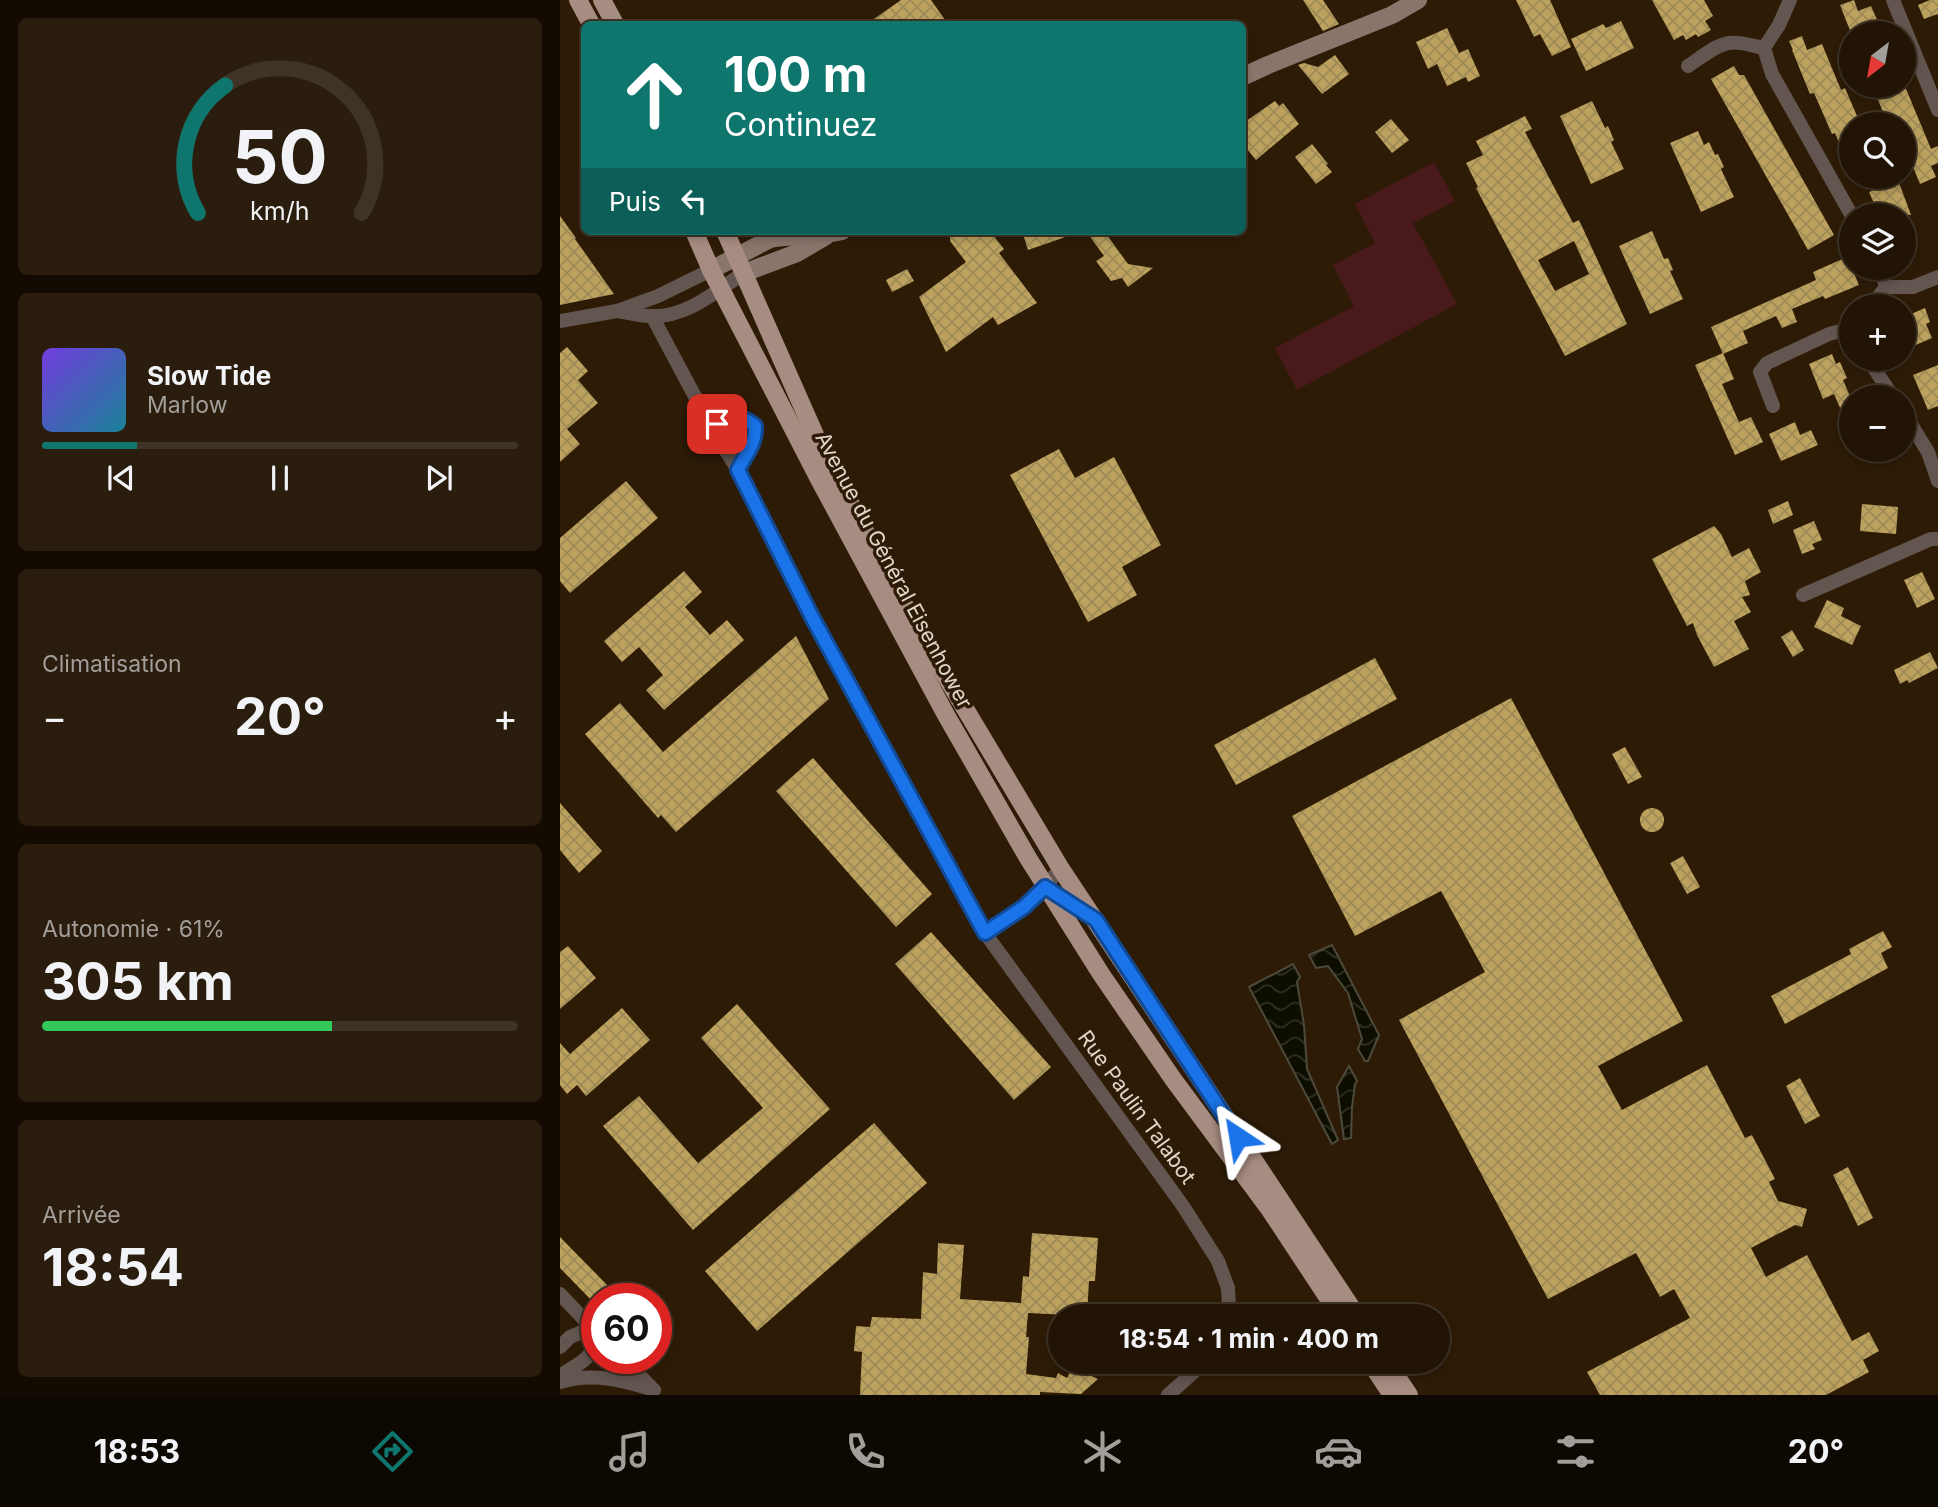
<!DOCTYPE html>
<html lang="fr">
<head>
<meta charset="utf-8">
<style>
  body { margin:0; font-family:Inter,sans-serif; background:#2a1d0e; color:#f1f3f6; height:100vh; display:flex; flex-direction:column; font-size:26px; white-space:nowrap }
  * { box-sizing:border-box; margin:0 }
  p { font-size:23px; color:#a29e9a }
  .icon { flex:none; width:38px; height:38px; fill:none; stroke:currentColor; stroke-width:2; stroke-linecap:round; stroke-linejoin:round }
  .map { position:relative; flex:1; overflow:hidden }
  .drawer { display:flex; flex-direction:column; gap:18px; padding:18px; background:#130b02; width:560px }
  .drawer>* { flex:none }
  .top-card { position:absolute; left:21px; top:21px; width:665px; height:214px; border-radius:10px; box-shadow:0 4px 10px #0003,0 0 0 2px #3f3326; background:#0f766e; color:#fff; overflow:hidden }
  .needle { width:46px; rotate:211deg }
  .tools { position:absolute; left:1279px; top:21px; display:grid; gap:14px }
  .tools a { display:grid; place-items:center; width:77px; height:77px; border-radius:50%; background:#221404; box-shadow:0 4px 10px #0003,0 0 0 2px #3f3326; font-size:35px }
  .speed { position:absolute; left:21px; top:1283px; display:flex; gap:14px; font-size:35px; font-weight:700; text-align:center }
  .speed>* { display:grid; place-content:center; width:91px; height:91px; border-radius:50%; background:#221404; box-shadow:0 4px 10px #0003,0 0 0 2px #3f3326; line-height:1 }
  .speed .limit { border:10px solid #d22; background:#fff; color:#111 }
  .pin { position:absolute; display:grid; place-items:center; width:60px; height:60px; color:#fff; margin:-30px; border-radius:14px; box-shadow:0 4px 10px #0006 }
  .me { position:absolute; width:77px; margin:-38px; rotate:327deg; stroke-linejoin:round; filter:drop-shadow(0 0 5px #0008) }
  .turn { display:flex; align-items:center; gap:24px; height:147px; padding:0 28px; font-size:32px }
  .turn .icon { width:91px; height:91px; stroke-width:2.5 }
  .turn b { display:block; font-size:49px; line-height:60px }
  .then { display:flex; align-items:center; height:66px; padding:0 28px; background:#0003; gap:14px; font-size:26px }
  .big { font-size:52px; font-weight:700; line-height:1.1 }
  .drawer .card { flex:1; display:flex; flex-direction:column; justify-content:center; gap:10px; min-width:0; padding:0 24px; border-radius:10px; background:#2a1d0e }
  .drawer .dial { align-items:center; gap:0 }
  .dial svg { height:182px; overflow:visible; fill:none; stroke:#3f3326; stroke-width:7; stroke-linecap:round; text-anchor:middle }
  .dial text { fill:#f1f3f6; stroke:none }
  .song { display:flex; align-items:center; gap:21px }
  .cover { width:84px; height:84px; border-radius:10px; background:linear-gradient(135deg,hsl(260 70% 55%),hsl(190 70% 35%)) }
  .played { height:7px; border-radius:4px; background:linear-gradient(90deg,#0f766e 20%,#3f3326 20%) }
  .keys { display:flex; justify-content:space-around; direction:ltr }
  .heat { display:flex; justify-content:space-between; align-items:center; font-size:38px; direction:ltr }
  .charge { height:10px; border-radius:5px; background:linear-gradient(90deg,#34c759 61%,#3f3326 0) }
  .trip { position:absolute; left:488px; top:1304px; width:402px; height:70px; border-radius:35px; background:#221404; box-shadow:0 4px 10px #0003,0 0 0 2px #3f3326; font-weight:700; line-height:70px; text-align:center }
  .tabs { display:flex; height:112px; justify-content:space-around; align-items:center; background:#0e0802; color:#a29e9a }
  .tabs .icon { width:49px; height:49px }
  .tabs .current { color:#0f766e }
  .tabs b { font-size:32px; color:#f1f3f6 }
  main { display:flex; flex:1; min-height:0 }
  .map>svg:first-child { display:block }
</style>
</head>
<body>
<main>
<section class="drawer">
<div class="card dial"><svg viewBox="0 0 100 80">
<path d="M14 69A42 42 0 1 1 86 69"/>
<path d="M14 69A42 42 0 0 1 26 13" stroke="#0f766e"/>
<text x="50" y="56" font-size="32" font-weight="700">50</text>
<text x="50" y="72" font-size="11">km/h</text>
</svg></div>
<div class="card">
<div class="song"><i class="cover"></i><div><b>Slow Tide</b><p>Marlow</p></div></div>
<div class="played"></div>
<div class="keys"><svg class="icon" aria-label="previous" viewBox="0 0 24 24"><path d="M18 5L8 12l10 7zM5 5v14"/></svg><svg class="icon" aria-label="pause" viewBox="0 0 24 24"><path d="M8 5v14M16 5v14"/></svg><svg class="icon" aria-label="next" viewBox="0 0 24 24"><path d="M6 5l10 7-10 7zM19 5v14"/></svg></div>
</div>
<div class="card"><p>Climatisation</p>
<div class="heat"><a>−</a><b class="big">20°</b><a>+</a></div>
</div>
<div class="card"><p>Autonomie · 61%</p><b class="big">305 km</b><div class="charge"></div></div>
<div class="card"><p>Arrivée</p><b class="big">18:54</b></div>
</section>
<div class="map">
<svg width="1378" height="1395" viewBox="0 0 1378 1395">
  <defs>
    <pattern id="water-waves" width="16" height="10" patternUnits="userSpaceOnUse" patternTransform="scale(1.75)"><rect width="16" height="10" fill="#0d0e00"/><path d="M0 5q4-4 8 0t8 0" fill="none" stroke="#303024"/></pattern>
    <pattern id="building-cross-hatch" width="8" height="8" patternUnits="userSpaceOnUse" patternTransform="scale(1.75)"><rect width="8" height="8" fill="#bca25e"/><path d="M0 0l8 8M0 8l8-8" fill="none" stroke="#9e8a56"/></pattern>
  </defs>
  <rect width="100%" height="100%" fill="#2d1b06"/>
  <!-- grass -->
  <path fill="#491a1b" d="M 874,162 L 895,201 L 853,223 L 897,304 L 737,390 L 715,348 L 794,306 L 773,265 L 815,243 L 795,204 Z"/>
  <!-- water -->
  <g fill="url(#water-waves)" stroke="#4d4a3c" stroke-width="2">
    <path d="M 772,945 L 819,1035 L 808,1061 L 805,1061 L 798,1049 L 802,1039 L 788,993 L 768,966 L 756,968 L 749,955 Z"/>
    <path d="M 733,964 L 740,977 L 737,982 L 744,1025 L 747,1069 L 778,1140 L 772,1144 L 689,987 Z"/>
    <path d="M 789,1066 L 797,1081 L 795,1084 L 792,1107 L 791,1138 L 784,1139 L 777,1087 Z"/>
  </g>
  <!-- building -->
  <g fill="url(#building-cross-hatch)" fill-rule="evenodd">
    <path d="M 341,0 L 371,0 L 388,24 L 307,24 Z"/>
    <path d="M 743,0 L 763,0 L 779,24 L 763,31 Z"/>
    <path d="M 956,0 L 990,0 L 1011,47 L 992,56 L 980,34 L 974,37 Z"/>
    <path d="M 1092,0 L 1144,0 L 1153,16 L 1145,21 L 1151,30 L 1138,37 L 1136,34 L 1126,40 L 1123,35 L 1114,40 Z"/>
    <path d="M 1294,0 L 1298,11 L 1311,6 L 1323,33 L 1291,33 L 1280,5 Z"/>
    <path d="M 1370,0 L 1378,0 L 1378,14 L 1364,19 L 1358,5 Z"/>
    <path d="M 1061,21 L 1074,48 L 1026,71 L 1011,39 L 1043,24 L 1046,28 Z"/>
    <path d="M 887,28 L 899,53 L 908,49 L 920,76 L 908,82 L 906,77 L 887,86 L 877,64 L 868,69 L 856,42 Z"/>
    <path d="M 1242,36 L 1247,50 L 1262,44 L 1281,90 L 1285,88 L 1300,123 L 1292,124 L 1292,173 L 1275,133 L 1272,134 L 1254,93 L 1250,94 L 1232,50 L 1233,50 L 1229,41 Z"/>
    <path d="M 775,55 L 789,74 L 762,94 L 738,65 L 744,63 L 758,67 Z"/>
    <path d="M 1174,66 L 1179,75 L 1184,75 L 1274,235 L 1248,250 L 1151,79 Z"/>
    <path d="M 1344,84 L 1371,149 L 1378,146 L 1378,163 L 1371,166 L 1376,177 L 1360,184 L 1344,145 L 1344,124 L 1328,124 L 1316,95 L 1344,86 Z"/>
    <path d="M 715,101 L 719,106 L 723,103 L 739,124 L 696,160 L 682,143 L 682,124 Z"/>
    <path d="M 1032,101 L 1045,128 L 1048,126 L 1054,140 L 1051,142 L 1064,169 L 1031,184 L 1000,116 Z"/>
    <path d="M 965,116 L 972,129 L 965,132 L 1013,223 L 1019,220 L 1067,324 L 1005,356 L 916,188 L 918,187 L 906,163 L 923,155 L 916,141 ZM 1014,241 L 1029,274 L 995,291 L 978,260 Z"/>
    <path d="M 831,119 L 849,140 L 832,153 L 815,132 Z"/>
    <path d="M 1138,131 L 1144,145 L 1149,142 L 1155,155 L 1158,154 L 1164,167 L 1161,169 L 1174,197 L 1141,212 L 1110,143 Z"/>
    <path d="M 752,144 L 768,164 L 766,165 L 772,172 L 756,184 L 735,157 Z"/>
    <path d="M 1338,180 L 1351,215 L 1321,215 L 1318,209 L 1317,210 L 1309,192 Z"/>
    <path d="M 0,216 L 16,238 L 15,239 L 54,294 L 0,305 Z"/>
    <path d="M 390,231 L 430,231 L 444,249 L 439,253 L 477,303 L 438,325 L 433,317 L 386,352 L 359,297 L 406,262 L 390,241 Z"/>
    <path d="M 462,231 L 517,231 L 517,233 L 468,250 Z"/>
    <path d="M 526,231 L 544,231 L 568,264 L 593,268 L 568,287 L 562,278 L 551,281 L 536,261 L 544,256 Z"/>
    <path d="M 1092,231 L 1104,259 L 1108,258 L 1113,270 L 1110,271 L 1123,299 L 1090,314 L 1059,246 Z"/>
    <path d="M 1287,257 L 1299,285 L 1265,299 L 1263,296 L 1232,309 L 1237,322 L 1222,328 L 1216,316 L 1183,331 L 1188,343 L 1163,354 L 1151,327 L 1256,280 L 1253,272 Z"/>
    <path d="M 347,269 L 354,281 L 332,292 L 326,280 Z"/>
    <path d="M 1365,308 L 1370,322 L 1366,324 L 1372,338 L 1344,350 L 1344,317 Z"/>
    <path d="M 7,347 L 28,371 L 18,380 L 38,403 L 7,429 L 20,444 L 0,462 L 0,353 Z"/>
    <path d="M 1163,353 L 1174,379 L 1162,384 L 1179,422 L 1191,417 L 1203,442 L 1175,455 L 1135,365 Z"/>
    <path d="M 1272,354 L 1276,364 L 1280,362 L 1287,378 L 1283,380 L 1292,401 L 1292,435 L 1274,394 L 1263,399 L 1249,364 Z"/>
    <path d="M 1378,365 L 1378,406 L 1368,410 L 1353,375 Z"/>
    <path d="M 1235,422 L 1240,435 L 1251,430 L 1258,445 L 1221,461 L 1209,434 Z"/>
    <path d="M 499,449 L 515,478 L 554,457 L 601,545 L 562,567 L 577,595 L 528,622 L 450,475 Z"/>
    <path d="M 66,481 L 98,518 L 10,593 L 0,581 L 0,538 Z"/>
    <path d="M 1228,501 L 1233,515 L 1213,524 L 1208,510 Z"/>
    <path d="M 1302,504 L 1338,507 L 1336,534 L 1300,531 Z"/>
    <path d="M 1254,521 L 1262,540 L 1252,544 L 1255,549 L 1242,554 L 1233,530 Z"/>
    <path d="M 1154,526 L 1161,534 L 1172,557 L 1189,548 L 1201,572 L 1185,581 L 1190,595 L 1182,597 L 1191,612 L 1174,621 L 1189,649 L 1154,667 L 1137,635 L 1133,623 L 1127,626 L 1092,559 Z"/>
    <path d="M 124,571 L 142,592 L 125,607 L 150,635 L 167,620 L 184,640 L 104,710 L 86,690 L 103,675 L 79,647 L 62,662 L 44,641 Z"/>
    <path d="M 1362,572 L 1375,599 L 1357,608 L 1344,580 Z"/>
    <path d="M 1267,600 L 1284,608 L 1281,616 L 1301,626 L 1292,645 L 1254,627 Z"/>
    <path d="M 1232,630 L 1244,650 L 1233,657 L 1221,637 Z"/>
    <path d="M 236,636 L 269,699 L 116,832 L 101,815 L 98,818 L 25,734 L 60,703 L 103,752 Z"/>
    <path d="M 1370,652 L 1378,668 L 1349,683 L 1347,680 L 1340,684 L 1334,670 Z"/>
    <path d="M 815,658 L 837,699 L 676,785 L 654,745 Z"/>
    <path d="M 951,698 L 1123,1021 L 1038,1066 L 1062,1110 L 1147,1065 L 1185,1138 L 1192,1135 L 1215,1179 L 1209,1182 L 1218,1201 L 1247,1209 L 1242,1227 L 1235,1225 L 1191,1248 L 1206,1277 L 1247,1255 L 1292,1341 L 1309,1332 L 1319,1351 L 1303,1360 L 1309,1372 L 1266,1395 L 1040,1395 L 1027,1372 L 1130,1318 L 1114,1289 L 1100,1297 L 1076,1253 L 988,1299 L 839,1020 L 925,972 L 881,891 L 795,936 L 732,816 Z"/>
    <path d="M 1065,747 L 1082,777 L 1068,784 L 1052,754 Z"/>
    <path d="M 253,758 L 372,894 L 336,927 L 216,791 Z"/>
    <path d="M 0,803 L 42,851 L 19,873 L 0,850 Z"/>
    <circle cx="1092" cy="820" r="12"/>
    <path d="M 1123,856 L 1140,887 L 1127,894 L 1110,863 Z"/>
    <path d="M 1323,931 L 1332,947 L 1321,953 L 1328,968 L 1225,1024 L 1211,996 L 1291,954 L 1289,949 Z"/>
    <path d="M 371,932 L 491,1067 L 454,1100 L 335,964 Z"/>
    <path d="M 8,946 L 36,978 L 0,1009 L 0,952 Z"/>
    <path d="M 177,1004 L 270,1109 L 133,1230 L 43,1126 L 79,1096 L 138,1163 L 203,1108 L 141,1038 Z"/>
    <path d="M 62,1008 L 90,1040 L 26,1096 L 17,1085 L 7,1094 L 0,1085 L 0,1043 L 10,1054 Z"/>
    <path d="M 1240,1078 L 1260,1116 L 1245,1124 L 1226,1086 Z"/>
    <path d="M 314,1123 L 367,1183 L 197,1331 L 145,1271 Z"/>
    <path d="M 1288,1167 L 1313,1218 L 1298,1226 L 1273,1175 Z"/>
    <path d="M 472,1233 L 538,1238 L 535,1281 L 529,1281 L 527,1316 L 468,1313 L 466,1337 L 469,1337 L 466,1374 L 496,1378 L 498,1373 L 507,1378 L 510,1372 L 516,1375 L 518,1370 L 538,1379 L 521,1394 L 480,1392 L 480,1395 L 300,1395 L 302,1352 L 294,1351 L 296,1326 L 310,1327 L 312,1317 L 361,1319 L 363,1272 L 377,1274 L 378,1243 L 404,1245 L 400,1299 L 461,1303 L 463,1276 L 469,1277 Z"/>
    <path d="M 0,1237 L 52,1290 L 43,1298 L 37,1298 L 36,1305 L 0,1268 Z"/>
  </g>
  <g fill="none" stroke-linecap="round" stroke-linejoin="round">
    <!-- street -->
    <g stroke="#635650" stroke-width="14">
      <path d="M 1230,0 L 1219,25 L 1204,48 L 1212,74 L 1292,216"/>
      <path d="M 1333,0 L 1378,110"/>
      <path d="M 1128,66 C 1139,59 1155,45 1169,43 C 1180,41 1193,46 1204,48"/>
      <path d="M 1326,287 L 1353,287 L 1378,277"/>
      <path d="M 1311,306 L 1326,287 L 1320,268"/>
      <path d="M 58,311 C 69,313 80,316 91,316 C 126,318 156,291 184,273"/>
      <path d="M 92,316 L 154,432 L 178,470 L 252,617 L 425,933 L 623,1206 L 658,1261 L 668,1288 L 669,1307 L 667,1316"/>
      <path d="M 0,321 L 57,311 L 98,296 L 151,270"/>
      <path d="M 1308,359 L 1333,397"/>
      <path d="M 1213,406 L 1200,372 L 1207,363 L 1269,334 L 1292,328"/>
      <path d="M 1344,413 L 1368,452 L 1378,481"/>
      <path d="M 154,432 C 162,413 181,413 195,426 C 196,445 185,454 178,470"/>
      <path d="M 1243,595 L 1371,539 L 1378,539"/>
      <path d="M 425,933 L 464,907 L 501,869"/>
      <path d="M 0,1294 L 37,1333"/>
      <path d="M 0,1347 L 10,1337 L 32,1328"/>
      <path d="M 62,1358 L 91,1387"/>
      <path d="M 0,1376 C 19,1362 28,1364 37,1339"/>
      <path d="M 0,1382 C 32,1372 63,1380 94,1390"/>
      <path d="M 608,1395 L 645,1362"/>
    </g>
    <!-- secondary -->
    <g stroke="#89756c" stroke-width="18">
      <path d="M 682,77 L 708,65 L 832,15 L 858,0"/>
      <path d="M 151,270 L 210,239 C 234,234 258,237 282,231"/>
      <path d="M 184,273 L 237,253 L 266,236"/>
    </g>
    <!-- primary -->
    <g stroke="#a78c81" stroke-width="18">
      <path d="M 18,0 L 31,24"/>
      <path d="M 42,0 L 55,24"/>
      <path d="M 134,231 L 151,270 L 260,481 L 386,715 L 468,858 L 541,974 L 613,1079 L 710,1210 L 780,1316"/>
      <path d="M 165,231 L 259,444 L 355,625 L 501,869 L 797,1316"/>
      <path d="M 810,1362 L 832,1395"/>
      <path d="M 827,1362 L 849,1395"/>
    </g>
  </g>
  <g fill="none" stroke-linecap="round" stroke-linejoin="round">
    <defs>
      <path id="route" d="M 157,424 C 171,414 183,416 195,426 C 196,445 185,454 178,470 L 252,617 L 425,933 L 464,907 L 485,887 L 536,920 L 678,1137"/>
    </defs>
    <!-- route casing -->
    <use href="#route" stroke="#114b97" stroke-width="18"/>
    <!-- route -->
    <use href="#route" stroke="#1a73e8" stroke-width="12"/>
  </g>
  <g text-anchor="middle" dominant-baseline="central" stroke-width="7" stroke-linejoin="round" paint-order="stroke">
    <!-- street labels -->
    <g font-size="21" fill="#e2d6c9" stroke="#2d1b06">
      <text transform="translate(334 570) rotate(62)">Avenue du Général Eisenhower</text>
      <text transform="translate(577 1107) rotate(54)">Rue Paulin Talabot</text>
    </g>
  </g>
</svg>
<div class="tools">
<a><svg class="needle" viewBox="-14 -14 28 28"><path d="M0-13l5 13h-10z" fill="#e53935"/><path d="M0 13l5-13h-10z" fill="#a29e9a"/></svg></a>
<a><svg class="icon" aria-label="search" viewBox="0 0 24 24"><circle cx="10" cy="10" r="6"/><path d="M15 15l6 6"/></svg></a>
<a><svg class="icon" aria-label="layers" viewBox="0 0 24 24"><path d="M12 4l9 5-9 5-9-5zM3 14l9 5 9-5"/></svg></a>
<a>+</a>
<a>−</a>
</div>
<div class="speed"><div class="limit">60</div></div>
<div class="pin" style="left:157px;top:424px;background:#d93025"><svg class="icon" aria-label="arrive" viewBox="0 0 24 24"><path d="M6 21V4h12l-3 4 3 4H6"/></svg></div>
<svg class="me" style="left:678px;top:1137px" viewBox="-20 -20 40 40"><path d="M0-17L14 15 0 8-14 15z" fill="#1a73e8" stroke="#fff" stroke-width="4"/></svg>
<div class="trip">18:54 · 1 min · 400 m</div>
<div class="top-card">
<div class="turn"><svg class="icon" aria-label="ahead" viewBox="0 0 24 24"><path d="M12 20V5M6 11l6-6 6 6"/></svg><div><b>100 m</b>Continuez</div></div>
<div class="then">Puis<svg class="icon" aria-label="left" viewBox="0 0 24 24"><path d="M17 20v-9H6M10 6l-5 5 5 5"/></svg></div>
</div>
</div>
</main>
<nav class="tabs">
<b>18:53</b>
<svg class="icon current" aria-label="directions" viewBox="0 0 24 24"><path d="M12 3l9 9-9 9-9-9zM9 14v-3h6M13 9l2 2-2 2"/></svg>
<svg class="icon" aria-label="music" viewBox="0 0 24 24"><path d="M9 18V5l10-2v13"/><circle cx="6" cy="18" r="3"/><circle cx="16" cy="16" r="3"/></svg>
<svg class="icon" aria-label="phone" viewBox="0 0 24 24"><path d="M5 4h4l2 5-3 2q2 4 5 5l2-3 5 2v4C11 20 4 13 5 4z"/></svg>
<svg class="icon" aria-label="climate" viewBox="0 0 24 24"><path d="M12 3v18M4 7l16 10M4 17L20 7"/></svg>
<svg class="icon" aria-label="car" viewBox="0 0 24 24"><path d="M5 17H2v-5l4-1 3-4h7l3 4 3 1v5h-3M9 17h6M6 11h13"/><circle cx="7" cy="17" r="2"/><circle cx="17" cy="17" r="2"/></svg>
<svg class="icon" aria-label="filters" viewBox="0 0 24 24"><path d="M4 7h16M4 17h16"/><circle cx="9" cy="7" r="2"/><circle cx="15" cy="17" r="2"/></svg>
<b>20°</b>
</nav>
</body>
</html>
